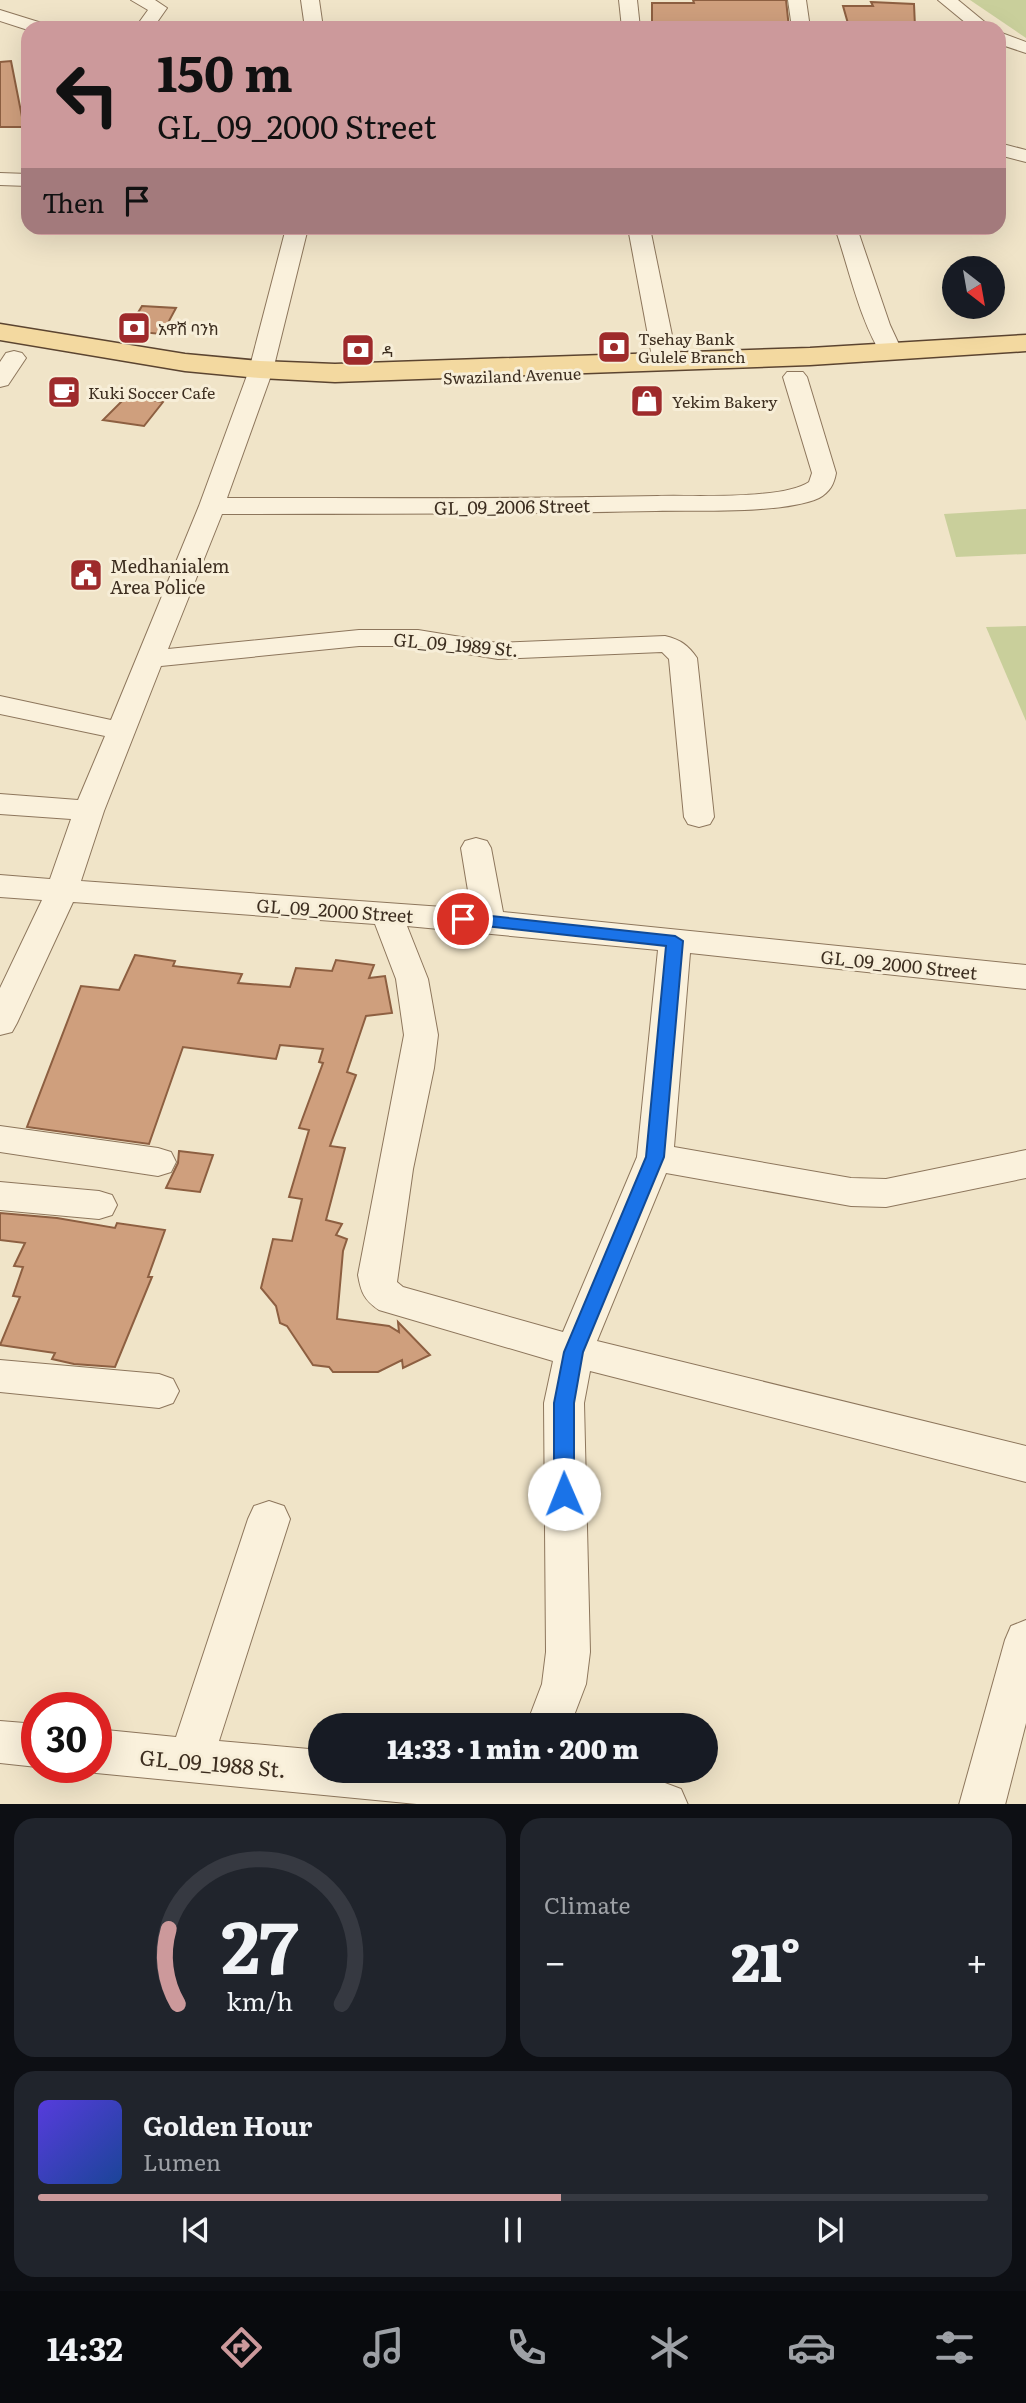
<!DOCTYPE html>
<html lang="en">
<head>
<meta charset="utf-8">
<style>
  body { margin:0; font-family:Literata,"Noto Sans Ethiopic",serif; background:#20242c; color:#f1f3f6; height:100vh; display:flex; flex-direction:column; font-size:26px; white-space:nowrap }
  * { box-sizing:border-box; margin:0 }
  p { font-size:23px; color:#9ea1a6 }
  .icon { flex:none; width:38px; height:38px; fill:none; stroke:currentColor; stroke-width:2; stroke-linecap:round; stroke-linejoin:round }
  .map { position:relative; height:1804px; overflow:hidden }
  .drawer { display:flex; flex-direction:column; gap:14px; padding:14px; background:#0d0f14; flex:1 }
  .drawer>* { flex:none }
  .guide { position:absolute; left:21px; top:21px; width:985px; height:214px; border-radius:21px; box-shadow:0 7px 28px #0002; background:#cc999b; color:#111; overflow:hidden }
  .needle { width:46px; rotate:149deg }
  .fabs { position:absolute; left:942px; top:256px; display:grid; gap:14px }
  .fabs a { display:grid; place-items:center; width:63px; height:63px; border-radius:50%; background:#171b24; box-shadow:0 7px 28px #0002; font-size:35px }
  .speed { position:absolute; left:21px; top:1692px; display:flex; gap:14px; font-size:35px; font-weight:700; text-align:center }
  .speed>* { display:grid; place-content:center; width:91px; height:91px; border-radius:50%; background:#171b24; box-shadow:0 7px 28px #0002; line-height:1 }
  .speed .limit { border:10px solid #d22; background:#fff; color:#111 }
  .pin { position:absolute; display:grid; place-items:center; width:60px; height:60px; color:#fff; margin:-30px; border:4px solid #fff; border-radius:50%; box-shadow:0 2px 7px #0007 }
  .me { position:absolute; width:77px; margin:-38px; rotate:359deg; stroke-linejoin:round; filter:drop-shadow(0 0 5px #0008) }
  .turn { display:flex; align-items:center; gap:24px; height:147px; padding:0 21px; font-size:32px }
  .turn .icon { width:91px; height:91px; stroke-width:2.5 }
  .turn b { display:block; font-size:49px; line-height:60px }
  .then { display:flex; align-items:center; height:66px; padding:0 21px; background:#0003; gap:14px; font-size:26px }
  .big { font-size:52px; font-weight:800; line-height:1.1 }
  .drawer .widget { flex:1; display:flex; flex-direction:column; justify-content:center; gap:10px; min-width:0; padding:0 24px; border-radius:21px; background:#20242c }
  .drawer .dial { align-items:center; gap:0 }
  .dial svg { height:182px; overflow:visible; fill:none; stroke:#363941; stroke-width:7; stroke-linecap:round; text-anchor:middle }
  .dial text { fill:#f1f3f6; stroke:none }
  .song { display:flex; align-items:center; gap:21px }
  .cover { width:84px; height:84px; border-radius:10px; background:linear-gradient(135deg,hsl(250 70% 55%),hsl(220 70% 35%)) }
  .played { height:7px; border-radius:4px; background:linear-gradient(90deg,#cc999b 55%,#363941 55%) }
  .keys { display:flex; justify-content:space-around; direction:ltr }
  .heat { display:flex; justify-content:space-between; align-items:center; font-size:38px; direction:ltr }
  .drawer .tiles { flex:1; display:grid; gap:14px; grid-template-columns:1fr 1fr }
  .widget:last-child { grid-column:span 2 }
  .trip { position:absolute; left:308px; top:1713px; width:410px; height:70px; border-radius:35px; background:#171b24; box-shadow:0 7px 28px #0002; font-weight:800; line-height:70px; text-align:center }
  .menu { display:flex; height:112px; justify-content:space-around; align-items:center; background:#090b0e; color:#9ea1a6 }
  .menu .icon { width:49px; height:49px }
  .menu .active { color:#cc999b }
  .menu b { font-size:32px; color:#f1f3f6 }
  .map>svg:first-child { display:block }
</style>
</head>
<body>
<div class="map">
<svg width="1026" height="1805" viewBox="0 0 1026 1805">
  <rect width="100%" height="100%" fill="#f0e4c8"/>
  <!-- green -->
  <g fill="#c9cf9b">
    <path d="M 970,0 L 1026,0 L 1026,38 Z"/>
    <path d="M 1026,509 L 1026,554 L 956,557 L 944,514 Z"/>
    <path d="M 1026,626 L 1026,721 L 986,627 Z"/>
  </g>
  <!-- building -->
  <g fill="#cf9f7d" stroke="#8d5f41" stroke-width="2">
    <path d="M 693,0 L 786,0 L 789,28 L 652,28 L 652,3 L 694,3 Z"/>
    <path d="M 871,2 L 914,4 L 915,27 L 849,27 L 843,6 L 873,6 Z"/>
    <path d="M 11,61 L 24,127 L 0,127 L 0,62 Z"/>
    <path d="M 142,306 L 176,308 L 162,334 L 127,331 Z"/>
    <path d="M 127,396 L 163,402 L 144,426 L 103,420 Z"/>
    <path d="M 135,955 L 175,961 L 173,966 L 242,974 L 238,983 L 290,987 L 296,968 L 332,971 L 336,960 L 374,965 L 369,978 L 385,976 L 392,1013 L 366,1016 L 347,1072 L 356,1075 L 330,1146 L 345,1148 L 326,1220 L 342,1224 L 336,1235 L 347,1239 L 343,1251 L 337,1319 L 389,1326 L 399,1332 L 398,1322 L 430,1355 L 403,1368 L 402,1360 L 378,1372 L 333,1372 L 329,1367 L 313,1365 L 287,1326 L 280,1323 L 276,1306 L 261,1288 L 273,1239 L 292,1241 L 302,1199 L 289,1197 L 309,1130 L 299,1128 L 323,1063 L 319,1062 L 323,1049 L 280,1045 L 276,1059 L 183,1047 L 149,1144 L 27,1127 L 81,986 L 119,990 Z"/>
    <path d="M 179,1151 L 213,1155 L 200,1192 L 166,1188 L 178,1163 Z"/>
    <path d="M 0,1213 L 57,1218 L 115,1228 L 117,1223 L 165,1230 L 148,1277 L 152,1277 L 115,1367 L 74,1364 L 52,1359 L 55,1353 L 0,1345 L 20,1297 L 13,1296 L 23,1267 L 14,1266 L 25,1243 L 0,1240 Z"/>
  </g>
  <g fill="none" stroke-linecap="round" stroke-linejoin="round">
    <defs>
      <g id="minor">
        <path d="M 131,0 L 155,0 L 167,8 L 153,28 L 135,28 L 148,10 Z"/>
        <path d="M 301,0 L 319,0 L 323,28 L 305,28 Z"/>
        <path d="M 619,0 L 637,0 L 640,28 L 622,28 Z"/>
        <path d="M 788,0 L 806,0 L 810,28 L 792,28 Z"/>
        <path d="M 938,0 L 958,0 L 992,28 L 972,28 Z"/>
        <path d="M 0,10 L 45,24 L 48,28 L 28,28 L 28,30 L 0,21 Z"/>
        <path d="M 999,32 L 1026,42 L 1026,53 L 999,44 Z"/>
        <path d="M 999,143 L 1026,150 L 1026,162 L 999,155 Z"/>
        <path d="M 0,173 L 28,174 L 28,186 L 0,185 Z"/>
        <path d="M 286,228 L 308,228 L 273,370 L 227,498 C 371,498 514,499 658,496 C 692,495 783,500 809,482 L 812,473 L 783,377 L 787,372 L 803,372 L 807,377 L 836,473 C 834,484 830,492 819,498 C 784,514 697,510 656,511 C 511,514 367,514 222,514 L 168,649 L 359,630 L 418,630 L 498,643 L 665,636 C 681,640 688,645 697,658 L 714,817 L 710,824 L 699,827 L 688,824 L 684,817 L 669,659 L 662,652 L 498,659 L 418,646 L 359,646 L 161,666 L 104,811 L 81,881 L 471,909 L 461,848 L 465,841 L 476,838 L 487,841 L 491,848 L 503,912 L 1026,965 L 1026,989 L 690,953 L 674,1147 L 851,1178 L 886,1179 L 1026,1150 L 1026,1178 L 886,1207 L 851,1206 L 666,1173 L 597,1341 L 1026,1446 L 1026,1482 L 590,1371 L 584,1403 L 590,1652 L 586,1684 L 570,1726 L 526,1726 L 542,1684 L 546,1652 L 544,1403 L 553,1361 L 379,1310 C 364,1300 361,1292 358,1275 L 404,1035 L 396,979 L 375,924 L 73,902 L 17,1023 L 12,1032 L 0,1035 L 0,988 L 42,900 L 0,897 L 0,875 L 50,879 L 71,819 L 0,814 L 0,794 L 78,800 L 105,736 L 0,714 L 0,696 L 111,720 L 199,506 L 249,370 ZM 407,926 L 658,950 L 637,1157 L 563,1332 L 403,1287 L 397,1282 L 413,1169 L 434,1068 L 438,1035 L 428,979 Z"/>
        <path d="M 628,228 L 650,228 L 674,345 L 677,362 L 673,367 L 657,367 L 653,362 Z"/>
        <path d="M 835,228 L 857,228 L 890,325 L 903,353 L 900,358 L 884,358 C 860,323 849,268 835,228 Z"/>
        <path d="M 14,351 L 22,353 L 26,358 L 8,385 L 0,387 L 0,362 L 6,353 Z"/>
        <path d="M 0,1126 L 158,1148 L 171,1152 L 176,1162 L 171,1172 L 158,1176 L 0,1152 Z"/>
        <path d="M 0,1182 L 99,1191 L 112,1195 L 117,1205 L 112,1215 L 99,1219 L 0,1210 Z"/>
        <path d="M 0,1360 L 159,1374 L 173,1379 L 179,1391 L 173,1403 L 159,1408 L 0,1392 Z"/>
        <path d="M 269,1501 L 284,1506 L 290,1519 L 219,1741 L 320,1750 L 320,1771 L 541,1771 L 665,1783 L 681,1789 L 688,1805 L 427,1805 L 96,1773 L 83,1768 L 96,1768 L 96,1729 L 176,1737 L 248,1519 L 254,1506 Z"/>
        <path d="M 1026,1620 L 1026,1723 L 1005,1805 L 959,1805 L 1005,1640 L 1011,1626 Z"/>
        <path d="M 0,1721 L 37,1724 L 37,1767 L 0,1763 Z"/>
      </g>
      <path id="major" d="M 0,324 L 185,354 L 260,361 L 335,364 L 810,348 L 1026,335 L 1026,351 L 810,365 L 335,382 L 260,378 L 185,371 L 0,340 Z"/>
    </defs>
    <!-- minor casing -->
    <use href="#minor" stroke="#8d765c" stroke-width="2"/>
    <!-- major casing -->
    <use href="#major" stroke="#5b4430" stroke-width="3"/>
    <!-- minor -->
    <use href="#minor" fill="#faf1dc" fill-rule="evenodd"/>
    <!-- major -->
    <use href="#major" fill="#f3d9a0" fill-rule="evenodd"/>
  </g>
  <!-- route -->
  <path fill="#1a73e8" stroke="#114b97" stroke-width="2" d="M 463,913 L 675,936 L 683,941 L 664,1157 L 583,1352 L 574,1403 L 574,1494 L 571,1501 L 564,1503 L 557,1501 L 554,1494 L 554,1403 L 564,1352 L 646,1157 L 666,946 L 458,923 L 455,919 Z"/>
  <!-- icons -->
  <defs>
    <symbol id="bank-square" viewBox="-11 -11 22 22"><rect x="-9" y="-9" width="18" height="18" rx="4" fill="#9e2a2b" stroke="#f7eed8"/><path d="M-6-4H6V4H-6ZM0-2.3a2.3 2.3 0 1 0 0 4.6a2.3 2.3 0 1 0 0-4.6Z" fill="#fff"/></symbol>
    <symbol id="cafe-square" viewBox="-11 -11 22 22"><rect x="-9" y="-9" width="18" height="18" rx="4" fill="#9e2a2b" stroke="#f7eed8"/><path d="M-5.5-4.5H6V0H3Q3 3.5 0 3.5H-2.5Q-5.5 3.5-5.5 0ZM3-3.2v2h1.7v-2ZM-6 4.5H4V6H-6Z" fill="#fff"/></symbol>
    <symbol id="shop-square" viewBox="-11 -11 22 22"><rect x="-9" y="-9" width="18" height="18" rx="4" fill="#9e2a2b" stroke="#f7eed8"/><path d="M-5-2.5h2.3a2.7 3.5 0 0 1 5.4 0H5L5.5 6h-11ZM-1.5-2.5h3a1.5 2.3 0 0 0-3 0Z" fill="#fff"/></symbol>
    <symbol id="civic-square" viewBox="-11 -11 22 22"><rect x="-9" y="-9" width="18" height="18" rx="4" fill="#9e2a2b" stroke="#f7eed8"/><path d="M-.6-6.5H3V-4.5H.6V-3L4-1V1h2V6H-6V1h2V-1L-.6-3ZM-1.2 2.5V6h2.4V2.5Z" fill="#fff"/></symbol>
  </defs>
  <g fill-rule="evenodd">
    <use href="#bank-square" x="115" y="309" width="38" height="38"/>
    <use href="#bank-square" x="595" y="328" width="38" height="38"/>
    <use href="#bank-square" x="339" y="331" width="38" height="38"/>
    <use href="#cafe-square" x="45" y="373" width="38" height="38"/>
    <use href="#shop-square" x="628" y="382" width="38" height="38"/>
    <use href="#civic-square" x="67" y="556" width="38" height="38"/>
  </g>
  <g text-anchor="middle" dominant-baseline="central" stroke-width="6" stroke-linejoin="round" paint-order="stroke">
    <!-- far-poi labels -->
    <g font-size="16" fill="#3d2e20" stroke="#f7eed8" text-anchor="start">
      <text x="158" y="328">አዋሽ ባንክ</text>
      <text x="638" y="338">Tsehay Bank<tspan x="638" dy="18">Gulele Branch</tspan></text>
      <text x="382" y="350">ዳ</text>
      <text x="88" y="392">Kuki Soccer Cafe</text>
      <text x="672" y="401">Yekim Bakery</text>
    </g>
    <!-- far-street labels -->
    <g font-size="16" fill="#3d2e20" stroke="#f7eed8">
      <text transform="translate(512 375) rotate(-2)">Swaziland Avenue</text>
    </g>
    <!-- street labels -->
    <g font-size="18" fill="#3d2e20" stroke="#f7eed8">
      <text transform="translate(512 506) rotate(-1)">GL_09_2006 Street</text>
      <text transform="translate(456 644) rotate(5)">GL_09_1989 St.</text>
      <text transform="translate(335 910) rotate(4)">GL_09_2000 Street</text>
      <text transform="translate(899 964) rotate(6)">GL_09_2000 Street</text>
    </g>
    <!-- poi labels -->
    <g font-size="18" fill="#3d2e20" stroke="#f7eed8" text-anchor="start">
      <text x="110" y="565">Medhanialem<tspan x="110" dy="21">Area Police</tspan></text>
    </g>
    <!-- near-street labels -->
    <g font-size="21" fill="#3d2e20" stroke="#f7eed8">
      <text transform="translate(213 1762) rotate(5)">GL_09_1988 St.</text>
    </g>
  </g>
</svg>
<div class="fabs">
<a><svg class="needle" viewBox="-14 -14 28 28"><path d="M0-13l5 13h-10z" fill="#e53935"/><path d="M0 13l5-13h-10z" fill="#9ea1a6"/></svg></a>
</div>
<div class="speed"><div class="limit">30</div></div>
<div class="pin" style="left:463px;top:919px;background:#d93025"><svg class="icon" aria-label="arrive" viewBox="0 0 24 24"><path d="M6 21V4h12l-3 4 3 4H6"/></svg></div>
<svg class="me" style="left:564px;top:1494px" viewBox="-20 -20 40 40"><circle r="19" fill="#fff"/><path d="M0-13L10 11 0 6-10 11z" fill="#1a73e8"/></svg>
<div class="trip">14:33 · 1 min · 200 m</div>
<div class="guide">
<div class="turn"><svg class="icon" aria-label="left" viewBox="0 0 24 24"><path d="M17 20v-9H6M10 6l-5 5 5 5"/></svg><div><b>150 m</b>GL_09_2000 Street</div></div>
<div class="then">Then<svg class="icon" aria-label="arrive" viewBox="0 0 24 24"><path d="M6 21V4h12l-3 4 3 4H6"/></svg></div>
</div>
</div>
<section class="drawer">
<div class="tiles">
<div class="widget dial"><svg viewBox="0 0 100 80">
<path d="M14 69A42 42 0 1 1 86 69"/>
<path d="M14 69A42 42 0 0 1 10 36" stroke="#cc999b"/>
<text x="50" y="56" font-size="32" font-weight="700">27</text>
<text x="50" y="72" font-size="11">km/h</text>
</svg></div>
<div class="widget"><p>Climate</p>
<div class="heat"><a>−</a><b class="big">21°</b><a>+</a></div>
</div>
<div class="widget">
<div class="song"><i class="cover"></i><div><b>Golden Hour</b><p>Lumen</p></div></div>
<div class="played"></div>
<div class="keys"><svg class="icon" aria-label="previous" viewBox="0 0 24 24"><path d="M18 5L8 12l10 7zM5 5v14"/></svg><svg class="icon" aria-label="pause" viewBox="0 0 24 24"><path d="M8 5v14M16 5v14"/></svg><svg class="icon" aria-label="next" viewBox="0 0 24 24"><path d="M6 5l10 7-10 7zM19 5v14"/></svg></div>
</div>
</div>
</section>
<nav class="menu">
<b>14:32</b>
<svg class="icon active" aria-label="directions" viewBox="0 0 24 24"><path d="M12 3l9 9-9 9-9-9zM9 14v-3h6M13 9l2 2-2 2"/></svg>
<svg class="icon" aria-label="music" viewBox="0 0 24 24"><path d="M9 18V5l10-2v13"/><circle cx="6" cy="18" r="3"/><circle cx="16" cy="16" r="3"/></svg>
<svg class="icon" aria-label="phone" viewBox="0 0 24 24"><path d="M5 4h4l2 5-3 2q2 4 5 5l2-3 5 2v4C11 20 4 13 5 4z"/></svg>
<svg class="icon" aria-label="climate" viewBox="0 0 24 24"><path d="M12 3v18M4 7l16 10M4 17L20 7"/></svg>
<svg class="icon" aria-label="car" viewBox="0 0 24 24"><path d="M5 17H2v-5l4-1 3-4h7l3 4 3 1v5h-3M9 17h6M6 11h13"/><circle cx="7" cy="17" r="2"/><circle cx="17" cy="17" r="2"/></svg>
<svg class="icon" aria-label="filters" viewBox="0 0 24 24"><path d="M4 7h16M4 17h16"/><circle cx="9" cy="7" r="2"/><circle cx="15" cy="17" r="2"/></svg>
</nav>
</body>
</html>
